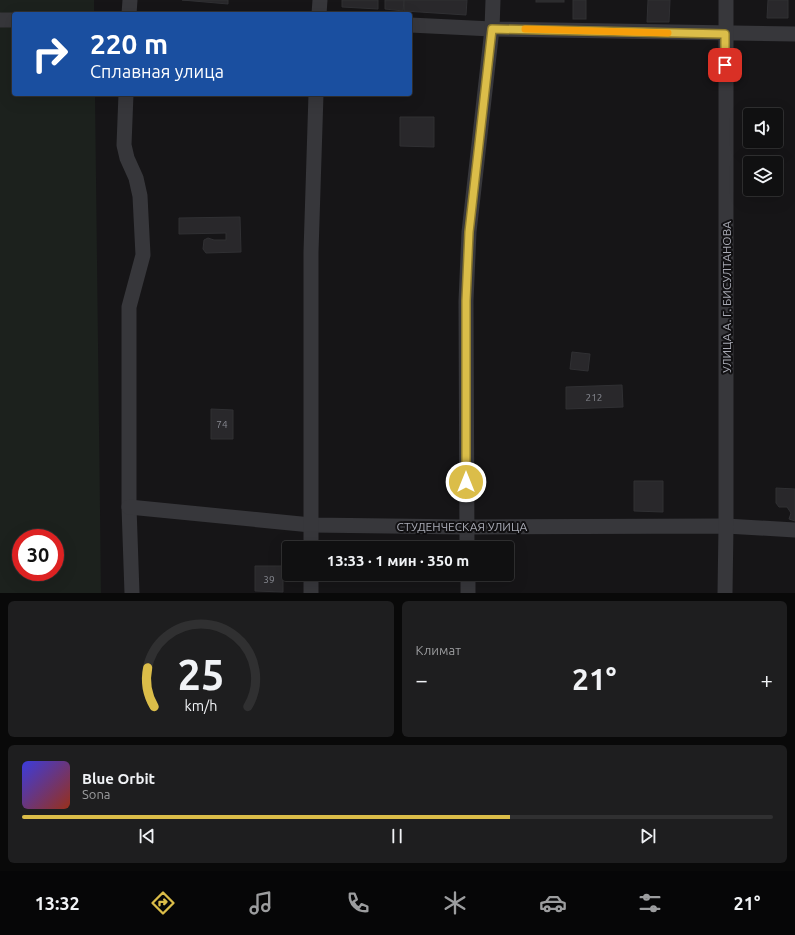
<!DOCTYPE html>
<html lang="ru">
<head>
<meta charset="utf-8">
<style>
  body { margin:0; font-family:Ubuntu,sans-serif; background:#1e1e1f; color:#f1f3f6; height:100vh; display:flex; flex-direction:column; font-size:15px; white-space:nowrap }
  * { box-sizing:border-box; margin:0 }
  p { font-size:13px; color:#9c9d9f }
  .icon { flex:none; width:22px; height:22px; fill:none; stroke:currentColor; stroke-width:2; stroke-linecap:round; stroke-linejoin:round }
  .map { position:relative; height:593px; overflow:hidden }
  .details { display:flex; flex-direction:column; gap:8px; padding:8px; background:#090909; flex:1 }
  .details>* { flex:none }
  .hud { position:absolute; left:12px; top:12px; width:400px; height:84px; border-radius:4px; box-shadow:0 4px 16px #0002,0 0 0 1px #303031; background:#1a4fa0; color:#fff; overflow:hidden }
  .fabs { position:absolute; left:743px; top:108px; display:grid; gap:8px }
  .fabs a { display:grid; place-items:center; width:40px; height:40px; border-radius:4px; background:#101011; box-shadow:0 4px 16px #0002,0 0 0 1px #303031; font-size:20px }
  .speed { position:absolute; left:12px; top:529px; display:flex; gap:8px; font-size:20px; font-weight:700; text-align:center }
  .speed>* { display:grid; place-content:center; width:52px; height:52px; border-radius:50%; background:#101011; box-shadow:0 4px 16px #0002,0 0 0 1px #303031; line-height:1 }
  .speed .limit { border:6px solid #d22; background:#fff; color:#111 }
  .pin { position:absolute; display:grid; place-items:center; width:34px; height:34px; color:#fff; margin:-17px; border-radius:8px; box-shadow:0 2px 6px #0006 }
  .me { position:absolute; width:44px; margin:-22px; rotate:0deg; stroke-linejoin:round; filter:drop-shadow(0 0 3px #0008) }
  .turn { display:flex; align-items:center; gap:14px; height:84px; padding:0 12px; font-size:18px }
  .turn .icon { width:52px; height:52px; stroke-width:2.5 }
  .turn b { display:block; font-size:28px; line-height:34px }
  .big { font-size:30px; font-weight:600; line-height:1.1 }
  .details .tile { flex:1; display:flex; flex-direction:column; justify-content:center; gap:6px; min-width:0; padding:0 14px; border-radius:6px; background:#1e1e1f }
  .details .dial { align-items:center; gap:0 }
  .dial svg { height:104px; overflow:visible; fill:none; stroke:#303031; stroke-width:7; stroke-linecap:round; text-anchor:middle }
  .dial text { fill:#f1f3f6; stroke:none }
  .song { display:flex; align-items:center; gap:12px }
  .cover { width:48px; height:48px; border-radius:6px; background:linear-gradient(135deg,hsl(240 70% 55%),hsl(10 70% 35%)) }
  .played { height:4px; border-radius:2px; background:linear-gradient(90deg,#dbbd49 65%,#303031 65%) }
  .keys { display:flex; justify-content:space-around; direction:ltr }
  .heat { display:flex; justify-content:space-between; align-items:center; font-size:22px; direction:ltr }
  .details .tiles { flex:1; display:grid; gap:8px; grid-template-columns:1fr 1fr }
  .tile:last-child { grid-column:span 2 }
  .trip { position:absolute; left:282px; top:541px; width:232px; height:40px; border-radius:4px; background:#101011; box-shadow:0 4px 16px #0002,0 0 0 1px #303031; font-weight:600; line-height:40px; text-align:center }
  .tabs { display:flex; height:64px; justify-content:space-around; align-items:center; background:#060607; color:#9c9d9f }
  .tabs .icon { width:28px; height:28px }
  .tabs .active { color:#dbbd49 }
  .tabs b { font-size:18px; color:#f1f3f6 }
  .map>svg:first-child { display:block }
</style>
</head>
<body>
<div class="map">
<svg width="795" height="593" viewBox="0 0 795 593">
  <rect width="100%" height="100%" fill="#161517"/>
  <!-- green -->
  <path fill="#1c211d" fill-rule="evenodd" d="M 0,0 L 94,0 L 94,14 L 14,14 L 14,94 L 95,94 L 101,593 L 0,593 ZM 21,538 L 55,538 L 55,572 L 21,572 Z"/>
  <!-- building -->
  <g fill="#29282b" stroke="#303033">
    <path d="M 182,0 L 228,0 L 228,4 Z"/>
    <path d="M 342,0 L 378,0 L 378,9 L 342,7 Z"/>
    <path d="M 385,0 L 404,0 L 403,11 L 385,9 Z"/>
    <path d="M 404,0 L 467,0 L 466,15 L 404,11 Z"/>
    <rect x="536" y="0" width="28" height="2"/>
    <rect x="573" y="0" width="13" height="19"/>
    <path d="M 648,0 L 670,0 L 669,22 L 647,22 Z"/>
    <path d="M 768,0 L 788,0 L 788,18 L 767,18 Z"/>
    <path d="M 400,117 L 434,117 L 434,147 L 400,146 Z"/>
    <path d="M 240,217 L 241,252 L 206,253 L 203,249 L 204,240 L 208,238 L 214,240 L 226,240 L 226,233 L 179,234 L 179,218 Z"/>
    <path d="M 572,352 L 590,354 L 588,371 L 570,369 Z"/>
    <path d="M 622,385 L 623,407 L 566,409 L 566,387 Z"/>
    <path d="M 211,409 L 233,410 L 233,439 L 211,439 Z"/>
    <path d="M 634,481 L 663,481 L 663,512 L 634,511 Z"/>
    <path d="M 776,488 L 795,489 L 795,521 L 789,519 L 791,513 L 787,507 L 779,507 L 776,503 Z"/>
    <path d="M 255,566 L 283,566 L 283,592 L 255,591 Z"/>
  </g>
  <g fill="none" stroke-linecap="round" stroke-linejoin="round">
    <!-- minor -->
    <g stroke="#37373b" stroke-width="15">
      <path d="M 129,14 L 130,0"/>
      <path d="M 319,14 L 320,0"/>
      <path d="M 0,20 L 14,20"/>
      <path d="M 410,25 L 492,29 L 795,34"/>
      <path d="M 126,94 L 124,145 L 127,158 L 136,178 L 140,196 L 143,255 L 129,307 L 129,507 L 132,593"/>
      <path d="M 129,507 L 311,525 L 466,527 L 726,526 L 795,530"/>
      <path d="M 311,548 L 311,252 L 316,94"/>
      <path d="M 467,548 L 466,301 L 469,232 L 492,29 L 493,0"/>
      <path d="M 468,574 L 468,593"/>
      <path d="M 311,593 L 311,574"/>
      <path d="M 725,593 L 726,526 L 726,0"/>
    </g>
  </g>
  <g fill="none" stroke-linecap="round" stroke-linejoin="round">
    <defs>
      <path id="route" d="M 466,482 L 466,301 L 469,232 L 492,29 L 725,34 L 725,65"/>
    </defs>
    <!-- route casing -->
    <use href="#route" stroke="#8e7b2f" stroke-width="10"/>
    <!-- route -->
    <use href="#route" stroke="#dbbd49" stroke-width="7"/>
    <!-- slow -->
    <path stroke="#f59e0b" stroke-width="7" d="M 525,29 L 668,33"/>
  </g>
  <g text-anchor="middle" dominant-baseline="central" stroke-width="4" stroke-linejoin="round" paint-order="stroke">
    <!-- number labels -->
    <g font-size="10" fill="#888a92">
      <text x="594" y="397">212</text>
      <text x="222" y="424">74</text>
      <text x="269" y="579">39</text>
    </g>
    <!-- street labels -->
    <g font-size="12" fill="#a9abb5" stroke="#111012">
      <text transform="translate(726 297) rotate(-90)">УЛИЦА А. Г. БИСУЛТАНОВА</text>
      <text x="462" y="526">СТУДЕНЧЕСКАЯ УЛИЦА</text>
    </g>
  </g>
</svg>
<div class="fabs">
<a><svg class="icon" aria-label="sound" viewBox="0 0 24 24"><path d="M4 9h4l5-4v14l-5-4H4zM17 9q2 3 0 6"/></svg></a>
<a><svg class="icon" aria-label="layers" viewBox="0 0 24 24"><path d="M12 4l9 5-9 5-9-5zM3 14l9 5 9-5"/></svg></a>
</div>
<div class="speed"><div class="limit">30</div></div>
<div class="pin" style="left:725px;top:65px;background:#d93025"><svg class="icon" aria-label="arrive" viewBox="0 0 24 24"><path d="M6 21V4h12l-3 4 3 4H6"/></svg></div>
<svg class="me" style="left:466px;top:482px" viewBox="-20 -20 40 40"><circle r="17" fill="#dbbd49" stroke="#fff" stroke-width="3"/><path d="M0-11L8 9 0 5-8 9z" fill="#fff"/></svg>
<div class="trip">13:33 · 1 мин · 350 m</div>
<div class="hud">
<div class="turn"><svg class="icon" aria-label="right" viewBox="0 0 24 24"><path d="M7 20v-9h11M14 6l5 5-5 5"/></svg><div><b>220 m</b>Сплавная улица</div></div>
</div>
</div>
<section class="details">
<div class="tiles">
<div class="tile dial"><svg viewBox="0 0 100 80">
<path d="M14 69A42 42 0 1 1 86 69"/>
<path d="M14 69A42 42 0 0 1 9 39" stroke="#dbbd49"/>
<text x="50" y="56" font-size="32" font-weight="700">25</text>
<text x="50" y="72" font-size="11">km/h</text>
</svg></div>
<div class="tile"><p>Климат</p>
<div class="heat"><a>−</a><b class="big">21°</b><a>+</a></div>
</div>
<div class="tile">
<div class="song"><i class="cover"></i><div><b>Blue Orbit</b><p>Sona</p></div></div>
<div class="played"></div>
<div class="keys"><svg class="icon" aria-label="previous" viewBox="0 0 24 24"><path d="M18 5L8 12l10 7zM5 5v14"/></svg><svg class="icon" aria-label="pause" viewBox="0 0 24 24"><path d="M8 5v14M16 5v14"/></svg><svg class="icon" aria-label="next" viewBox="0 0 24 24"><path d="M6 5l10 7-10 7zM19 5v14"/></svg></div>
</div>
</div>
</section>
<nav class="tabs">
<b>13:32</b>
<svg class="icon active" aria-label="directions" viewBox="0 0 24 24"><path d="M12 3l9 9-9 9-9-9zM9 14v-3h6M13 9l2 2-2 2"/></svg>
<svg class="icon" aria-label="music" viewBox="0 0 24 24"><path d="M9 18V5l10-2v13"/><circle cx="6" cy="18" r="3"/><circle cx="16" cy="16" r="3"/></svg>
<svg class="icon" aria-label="phone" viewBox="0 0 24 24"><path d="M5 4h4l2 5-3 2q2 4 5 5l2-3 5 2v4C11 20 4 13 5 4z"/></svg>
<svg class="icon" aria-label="climate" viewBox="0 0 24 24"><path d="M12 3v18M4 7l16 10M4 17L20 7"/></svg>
<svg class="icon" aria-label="car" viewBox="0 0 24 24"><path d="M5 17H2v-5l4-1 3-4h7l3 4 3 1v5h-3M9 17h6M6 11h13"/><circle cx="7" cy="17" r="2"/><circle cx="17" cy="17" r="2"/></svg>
<svg class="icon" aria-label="filters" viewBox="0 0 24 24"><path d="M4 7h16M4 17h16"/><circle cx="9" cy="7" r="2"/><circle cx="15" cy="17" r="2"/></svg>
<b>21°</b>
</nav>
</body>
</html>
